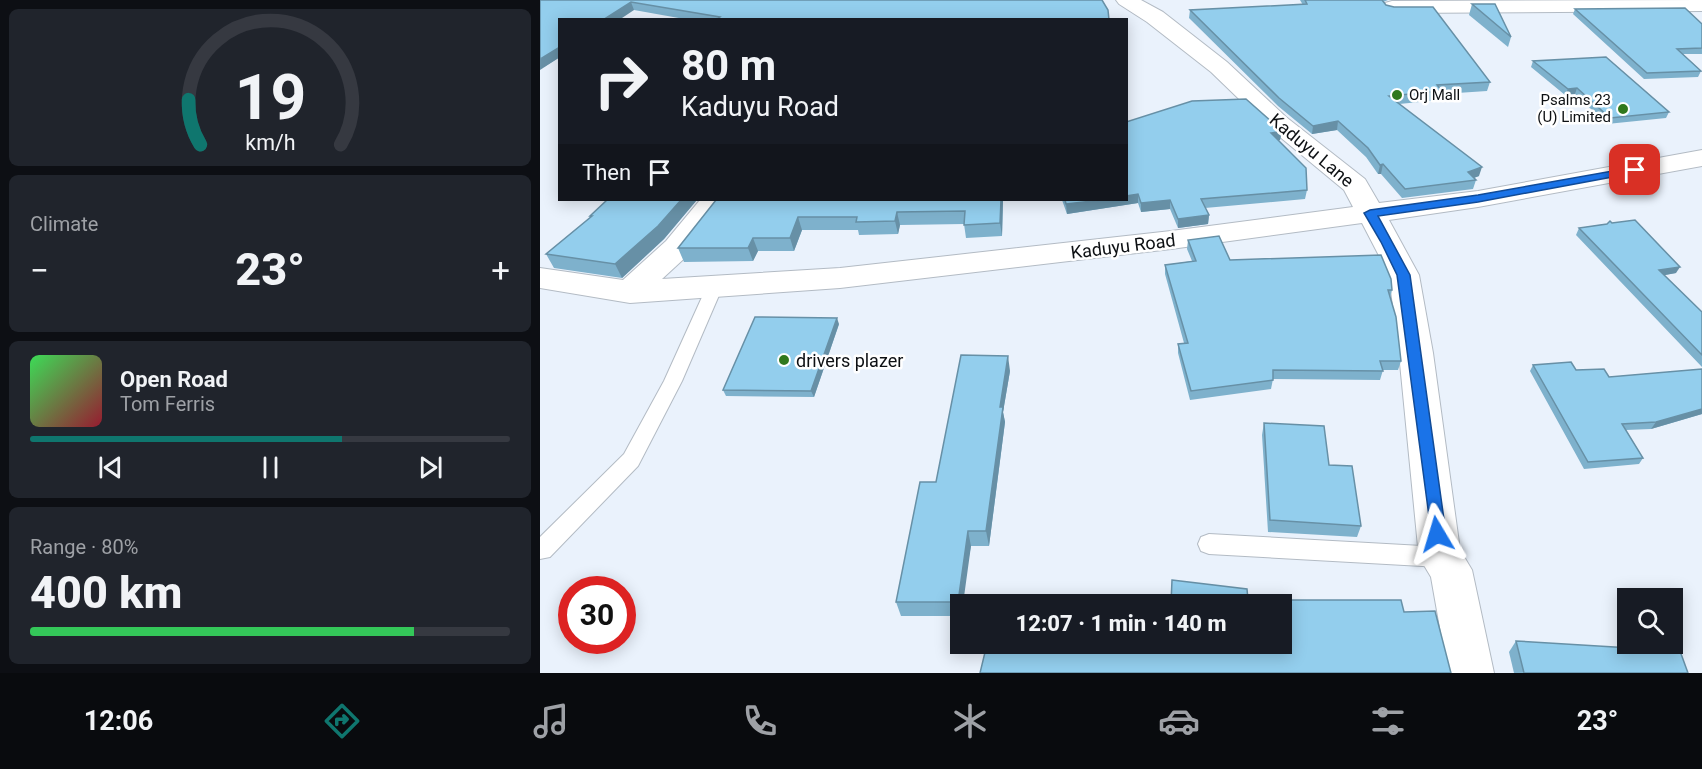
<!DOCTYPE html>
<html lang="en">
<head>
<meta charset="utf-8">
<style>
  body { margin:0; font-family:Roboto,sans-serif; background:#20242c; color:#f1f3f6; height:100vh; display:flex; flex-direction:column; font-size:22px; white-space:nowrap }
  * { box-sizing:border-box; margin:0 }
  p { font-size:20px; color:#9ea1a6 }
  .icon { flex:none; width:33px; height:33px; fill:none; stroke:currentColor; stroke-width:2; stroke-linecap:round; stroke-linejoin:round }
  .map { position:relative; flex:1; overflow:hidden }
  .panel { display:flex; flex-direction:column; gap:9px; padding:9px; background:#0d0f14; width:540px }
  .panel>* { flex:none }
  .top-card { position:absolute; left:18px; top:18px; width:570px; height:183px; border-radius:0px; box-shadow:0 3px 15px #0003; background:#171b24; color:#f1f3f6; overflow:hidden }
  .fabs { position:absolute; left:1077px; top:588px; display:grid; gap:12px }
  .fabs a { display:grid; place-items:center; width:66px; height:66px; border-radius:0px; background:#171b24; box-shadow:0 3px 15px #0003; font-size:30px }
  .speed { position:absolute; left:18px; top:576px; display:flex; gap:12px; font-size:30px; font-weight:700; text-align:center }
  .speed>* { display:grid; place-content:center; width:78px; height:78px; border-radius:50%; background:#171b24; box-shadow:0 3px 15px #0003; line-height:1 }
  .speed .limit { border:9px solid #d22; background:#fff; color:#111 }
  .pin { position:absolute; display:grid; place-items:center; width:51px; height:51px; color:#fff; margin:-26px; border-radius:12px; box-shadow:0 3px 9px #0006 }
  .me { position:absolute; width:66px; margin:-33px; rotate:353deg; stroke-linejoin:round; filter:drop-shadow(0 0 4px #0008) }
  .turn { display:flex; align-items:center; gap:21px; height:126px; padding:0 24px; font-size:27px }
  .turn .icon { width:78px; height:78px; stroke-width:2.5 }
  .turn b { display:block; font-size:42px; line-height:51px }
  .then { display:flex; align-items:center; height:57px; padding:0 24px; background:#0003; gap:12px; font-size:22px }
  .big { font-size:45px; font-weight:800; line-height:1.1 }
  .panel .card { flex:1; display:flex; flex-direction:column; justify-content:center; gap:9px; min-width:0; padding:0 21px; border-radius:9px; background:#20242c }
  .panel .dial { align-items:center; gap:0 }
  .dial svg { height:156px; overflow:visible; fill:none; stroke:#363941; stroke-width:7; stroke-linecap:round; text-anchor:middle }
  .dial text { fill:#f1f3f6; stroke:none }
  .song { display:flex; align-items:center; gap:18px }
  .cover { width:72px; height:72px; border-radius:9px; background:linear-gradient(135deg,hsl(130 70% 55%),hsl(350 70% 35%)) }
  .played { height:6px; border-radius:3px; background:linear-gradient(90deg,#0f766e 65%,#363941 65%) }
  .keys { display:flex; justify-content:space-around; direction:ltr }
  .heat { display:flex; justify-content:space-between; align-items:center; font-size:33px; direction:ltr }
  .charge { height:9px; border-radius:4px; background:linear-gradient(90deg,#34c759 80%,#363941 0) }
  .trip { position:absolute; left:410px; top:594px; width:342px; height:60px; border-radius:0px; background:#171b24; box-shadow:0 3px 15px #0003; font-weight:800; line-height:60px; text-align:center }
  .menu { display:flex; height:96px; justify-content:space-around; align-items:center; background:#090b0e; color:#9ea1a6 }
  .menu .icon { width:42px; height:42px }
  .menu .selected { color:#0f766e }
  .menu b { font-size:27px; color:#f1f3f6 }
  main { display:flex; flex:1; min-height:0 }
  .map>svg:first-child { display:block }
</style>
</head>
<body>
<main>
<section class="panel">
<div class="card dial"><svg viewBox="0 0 100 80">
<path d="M14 69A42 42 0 1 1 86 69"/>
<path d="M14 69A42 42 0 0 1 8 46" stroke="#0f766e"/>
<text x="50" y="56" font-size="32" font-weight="700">19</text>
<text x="50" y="72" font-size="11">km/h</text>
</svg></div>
<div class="card"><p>Climate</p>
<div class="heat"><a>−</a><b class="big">23°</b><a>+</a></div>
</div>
<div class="card">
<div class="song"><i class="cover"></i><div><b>Open Road</b><p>Tom Ferris</p></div></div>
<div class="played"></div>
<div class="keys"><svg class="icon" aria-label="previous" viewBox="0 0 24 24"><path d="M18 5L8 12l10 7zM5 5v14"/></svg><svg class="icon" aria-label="pause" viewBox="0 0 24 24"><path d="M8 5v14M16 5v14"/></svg><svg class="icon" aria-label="next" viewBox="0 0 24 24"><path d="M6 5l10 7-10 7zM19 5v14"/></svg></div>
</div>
<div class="card"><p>Range · 80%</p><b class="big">400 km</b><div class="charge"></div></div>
</section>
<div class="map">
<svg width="1162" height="673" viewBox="0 0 1162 673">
  <rect width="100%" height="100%" fill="#eaf2fc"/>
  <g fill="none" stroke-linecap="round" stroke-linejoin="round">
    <defs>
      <g id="service">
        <path d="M 175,280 L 181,282 L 183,286 L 142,381 L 98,466 L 10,557 L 0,559 L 0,537 L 84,454 L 124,381 L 167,286 L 169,282 Z"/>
        <path d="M 669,534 L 900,547 L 908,550 L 911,557 L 908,564 L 900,567 L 669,554 L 661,551 L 658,544 L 661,537 Z"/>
      </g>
      <g id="minor">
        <path d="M 576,0 L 601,0 L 623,12 L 687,62 L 746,117 L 825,179 L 839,203 L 938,191 L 1162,150 L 1162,166 L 938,207 L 849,220 L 879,275 L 893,353 L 920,550 L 932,570 L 954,673 L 908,673 L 891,577 L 879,557 L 859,353 L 849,275 L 822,223 L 631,249 L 300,288 L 90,303 L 0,288 L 0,268 L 83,280 L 126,241 L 160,200 L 188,200 L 148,255 L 122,279 L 300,268 L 631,231 L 813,207 L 804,190 L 728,127 L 671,72 L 607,22 L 579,4 Z"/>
        <path d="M 1162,0 L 1162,11 L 852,13 L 845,11 L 842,7 L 845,3 L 852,1 Z"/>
      </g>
    </defs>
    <!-- service casing -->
    <use href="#service" stroke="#b3bbc4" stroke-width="2"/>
    <!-- minor casing -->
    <use href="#minor" stroke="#b3bbc4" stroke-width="2"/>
    <!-- service -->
    <use href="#service" fill="#fff" fill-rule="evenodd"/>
    <!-- minor -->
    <use href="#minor" fill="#fff" fill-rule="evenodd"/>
  </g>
  <!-- wall -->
  <g fill="#7eb1cc">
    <path d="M 0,0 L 562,0 L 569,20 L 150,20 L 94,10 L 20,20 L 20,57 L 4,67 Z"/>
    <path d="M 760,0 L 848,0 L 843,2 L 846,5 L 950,82 L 947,91 L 902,94 L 900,100 L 859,104 L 939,176 L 934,178 L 936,180 L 933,189 L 862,198 L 841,174 L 838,174 L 826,157 L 797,130 L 772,134 L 738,106 L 649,18 L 650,10 L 763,5 Z"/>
    <path d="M 932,4 L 971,37 L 968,47 L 929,15 Z"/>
    <path d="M 1035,9 L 1162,24 L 1162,54 L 1143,54 L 1161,71 L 1158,77 L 1104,79 L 1033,14 Z"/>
    <path d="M 993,61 L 1129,112 L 1126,118 L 1067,124 L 1035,94 L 1025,95 L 991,67 Z"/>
    <path d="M 742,131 L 740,140 L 738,141 L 767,190 L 765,199 L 665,208 L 669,215 L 668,224 L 638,228 L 630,209 L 601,212 L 598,203 L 527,214 L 522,200 L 586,200 Z"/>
    <path d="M 176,200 L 463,200 L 462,236 L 426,238 L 424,224 L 360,225 L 358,234 L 319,235 L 318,230 L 262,230 L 254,251 L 218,251 L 213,261 L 144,262 L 138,248 Z"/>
    <path d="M 156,201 L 124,239 L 82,278 L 14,268 L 6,254 L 51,217 L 50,216 Z"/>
    <path d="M 1072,223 L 1136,273 L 1124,275 L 1162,312 L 1162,367 L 1036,235 L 1039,228 Z"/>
    <path d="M 648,240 L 690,260 L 852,290 L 850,298 L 861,361 L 858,370 L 843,370 L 840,380 L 733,379 L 731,389 L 650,400 L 638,353 L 638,344 L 644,343 L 625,274 L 625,265 L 652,261 L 647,249 Z"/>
    <path d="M 299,324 L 274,397 L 186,396 L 183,390 Z"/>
    <path d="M 993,365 L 1036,370 L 1069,377 L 1162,369 L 1162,414 L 1111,429 L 1086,430 L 1103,458 L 1099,464 L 1044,469 L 990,371 Z"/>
    <path d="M 470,371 L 463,412 L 465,422 L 449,546 L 431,546 L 420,604 L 420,616 L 361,616 L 356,602 L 396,482 Z"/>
    <path d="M 724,423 L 789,465 L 821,526 L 817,537 L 728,532 L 722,435 Z"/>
    <path d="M 976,641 L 1148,673 L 974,673 L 969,652 Z"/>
  </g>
  <!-- shaded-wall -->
  <g fill="#6790a6">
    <path d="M 91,2 L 94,10 L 79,20 L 63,20 Z"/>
    <path d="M 20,47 L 20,57 L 0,70 L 0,59 Z"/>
    <path d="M 1037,88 L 1035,94 L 1025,95 L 1028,89 Z"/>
    <path d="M 798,121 L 797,130 L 772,134 L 773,126 Z"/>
    <path d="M 742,131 L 740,140 L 730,142 L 731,133 Z"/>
    <path d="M 843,164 L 841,174 L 838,174 L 840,165 Z"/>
    <path d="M 942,167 L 939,176 L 925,181 L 928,172 Z"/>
    <path d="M 598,194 L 598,203 L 527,214 L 526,204 L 561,200 L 586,200 L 586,196 Z"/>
    <path d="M 141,200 L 155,200 L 156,201 L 124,239 L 82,278 L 75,264 Z"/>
    <path d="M 461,200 L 463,200 L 462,236 L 460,223 Z"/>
    <path d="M 630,200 L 630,209 L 601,212 L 601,203 Z"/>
    <path d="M 357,212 L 360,225 L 358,234 L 355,221 Z"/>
    <path d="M 669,215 L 668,224 L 638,228 L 638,219 Z"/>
    <path d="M 258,217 L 262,230 L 254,251 L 250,238 Z"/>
    <path d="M 213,238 L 218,251 L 213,261 L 208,248 Z"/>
    <path d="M 1140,267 L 1136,273 L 1115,277 L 1119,270 Z"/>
    <path d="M 297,318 L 299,324 L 274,397 L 271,391 Z"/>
    <path d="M 468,356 L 470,371 L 463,412 L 465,422 L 449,546 L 446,531 L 460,407 Z"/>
    <path d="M 1162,409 L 1162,414 L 1111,429 L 1116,422 Z"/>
    <path d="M 428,531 L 431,546 L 423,604 L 420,604 L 420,611 L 418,602 Z"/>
  </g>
  <!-- building -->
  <g fill="#93ceed" stroke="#6790a6" stroke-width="1.5">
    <path d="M 0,0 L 562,0 L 568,10 L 569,20 L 176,20 L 180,17 L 91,2 L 63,20 L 20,20 L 20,47 L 0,59 Z"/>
    <path d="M 765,0 L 842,0 L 846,5 L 854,7 L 893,7 L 950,82 L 897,85 L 902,91 L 849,96 L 942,167 L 928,172 L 936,180 L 865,189 L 843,164 L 840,165 L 828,148 L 798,121 L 773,126 L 739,98 L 650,10 L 767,4 Z"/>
    <path d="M 932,4 L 955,4 L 971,37 Z"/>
    <path d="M 1145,8 L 1162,24 L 1162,48 L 1137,49 L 1161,71 L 1107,73 L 1035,9 Z"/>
    <path d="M 1066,57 L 1129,112 L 1070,118 L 1037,88 L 1028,89 L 993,61 Z"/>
    <path d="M 706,99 L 742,131 L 731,133 L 766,168 L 767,190 L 661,199 L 669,215 L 638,219 L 630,200 L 601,203 L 598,194 L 586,196 L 586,122 L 652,101 Z"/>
    <path d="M 67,200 L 141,200 L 118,226 L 75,264 L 6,254 L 52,216 L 50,216 Z"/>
    <path d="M 176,200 L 461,200 L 460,223 L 424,225 L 425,211 L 357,212 L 355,221 L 316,222 L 317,217 L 258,217 L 250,238 L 213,238 L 208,248 L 138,248 Z"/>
    <path d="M 525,200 L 561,200 L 526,204 Z"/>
    <path d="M 1095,220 L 1140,267 L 1119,270 L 1162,312 L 1162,355 L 1039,228 L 1067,224 L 1070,221 L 1072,223 Z"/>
    <path d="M 679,236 L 690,260 L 841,255 L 851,279 L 852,290 L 848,290 L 856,317 L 861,361 L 840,361 L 843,371 L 733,370 L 733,380 L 651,391 L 638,344 L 648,343 L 625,265 L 656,261 L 648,240 Z"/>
    <path d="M 215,317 L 297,318 L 271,391 L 183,390 Z"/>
    <path d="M 421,355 L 468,356 L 460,407 L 463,407 L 446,531 L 428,531 L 418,602 L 356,602 L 380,482 L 396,482 Z"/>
    <path d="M 1031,362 L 1036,370 L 1064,369 L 1069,377 L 1162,369 L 1162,409 L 1116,422 L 1082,424 L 1103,458 L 1048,462 L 993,365 Z"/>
    <path d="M 724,423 L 784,426 L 789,465 L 812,466 L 821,526 L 730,520 Z"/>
    <path d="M 632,580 L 707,589 L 708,600 L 861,600 L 864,612 L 895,611 L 911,673 L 440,673 L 447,644 L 741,644 L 741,604 L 631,604 Z"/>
    <path d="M 457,597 L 517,604 L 456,604 Z"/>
    <path d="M 542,603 L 562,604 L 541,604 Z"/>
    <path d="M 976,641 L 1140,651 L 1148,673 L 984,673 Z"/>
  </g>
  <!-- route -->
  <path fill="#1a73e8" stroke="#114b97" stroke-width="1.5" d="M 1095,167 L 1100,170 L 1099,172 L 938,202 L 838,216 L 870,275 L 906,534 L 903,539 L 897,541 L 892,539 L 857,275 L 841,242 L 824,213 L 830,210 L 938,195 Z"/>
  <!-- markers -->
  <g fill="#30781d" stroke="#fff" stroke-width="2">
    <circle cx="857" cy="95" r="6"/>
    <circle cx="1083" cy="109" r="6"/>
    <circle cx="244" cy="360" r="6"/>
  </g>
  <g text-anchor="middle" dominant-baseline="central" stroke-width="5" stroke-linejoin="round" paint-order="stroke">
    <!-- far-poi labels -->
    <g font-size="15" fill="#0d1013" stroke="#fff" text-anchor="start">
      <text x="869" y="95">Orj Mall</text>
      <text x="1071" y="100" text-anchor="end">Psalms 23<tspan x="1071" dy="17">(U) Limited</tspan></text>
    </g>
    <!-- street labels -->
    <g font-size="18" fill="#0d1013" stroke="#fff">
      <text transform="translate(772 150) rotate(40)">Kaduyu Lane</text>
      <text transform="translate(583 246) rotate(-7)">Kaduyu Road</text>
    </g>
    <!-- poi labels -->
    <g font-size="18" fill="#0d1013" stroke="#fff" text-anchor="start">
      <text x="256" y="360">drivers plazer</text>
    </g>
  </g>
</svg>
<div class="fabs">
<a><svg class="icon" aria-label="search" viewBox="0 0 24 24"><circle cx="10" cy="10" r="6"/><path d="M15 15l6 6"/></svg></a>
</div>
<div class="speed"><div class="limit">30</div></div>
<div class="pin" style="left:1095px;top:170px;background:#d93025"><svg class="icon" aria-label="arrive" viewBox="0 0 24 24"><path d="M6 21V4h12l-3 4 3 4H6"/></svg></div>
<svg class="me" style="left:897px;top:534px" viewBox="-20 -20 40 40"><path d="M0-17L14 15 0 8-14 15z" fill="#1a73e8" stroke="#fff" stroke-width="4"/></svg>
<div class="trip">12:07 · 1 min · 140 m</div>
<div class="top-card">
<div class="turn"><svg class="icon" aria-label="right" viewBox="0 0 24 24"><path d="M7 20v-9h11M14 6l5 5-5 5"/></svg><div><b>80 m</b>Kaduyu Road</div></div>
<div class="then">Then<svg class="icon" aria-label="arrive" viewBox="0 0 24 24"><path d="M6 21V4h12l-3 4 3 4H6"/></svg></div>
</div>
</div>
</main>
<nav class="menu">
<b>12:06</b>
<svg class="icon selected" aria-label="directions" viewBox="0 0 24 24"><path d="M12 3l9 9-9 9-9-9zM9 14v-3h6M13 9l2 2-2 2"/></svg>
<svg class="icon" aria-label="music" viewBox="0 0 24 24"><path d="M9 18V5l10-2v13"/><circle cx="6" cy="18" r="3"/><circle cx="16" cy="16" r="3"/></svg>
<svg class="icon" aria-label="phone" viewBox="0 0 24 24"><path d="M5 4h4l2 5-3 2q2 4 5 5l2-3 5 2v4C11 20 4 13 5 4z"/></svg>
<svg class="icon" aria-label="climate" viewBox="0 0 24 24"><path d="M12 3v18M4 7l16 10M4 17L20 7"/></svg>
<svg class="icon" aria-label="car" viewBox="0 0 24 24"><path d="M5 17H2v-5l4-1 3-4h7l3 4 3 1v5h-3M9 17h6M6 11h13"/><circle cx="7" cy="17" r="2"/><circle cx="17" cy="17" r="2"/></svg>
<svg class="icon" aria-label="filters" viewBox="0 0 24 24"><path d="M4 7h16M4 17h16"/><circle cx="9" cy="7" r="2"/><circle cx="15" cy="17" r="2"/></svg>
<b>23°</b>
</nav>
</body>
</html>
